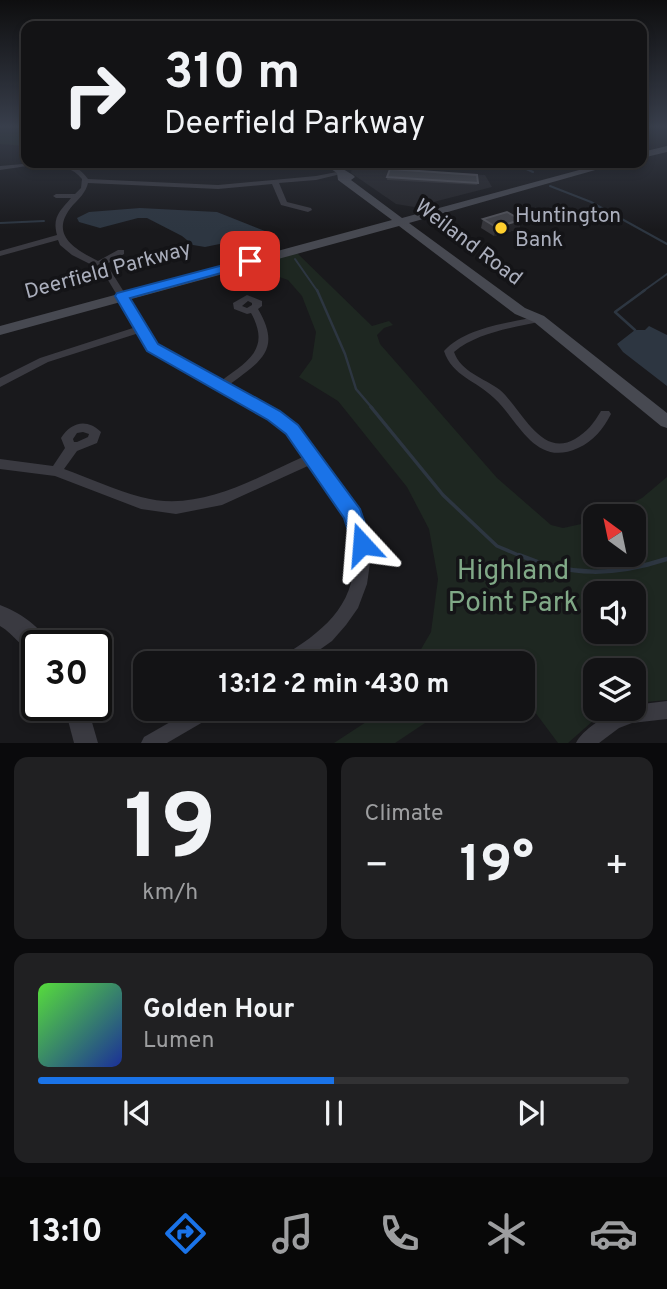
<!DOCTYPE html>
<html lang="en">
<head>
<meta charset="utf-8">
<style>
  body { margin:0; font-family:Overpass,sans-serif; background:#202022; color:#f1f3f6; height:100vh; display:flex; flex-direction:column; font-size:26px; white-space:nowrap }
  * { box-sizing:border-box; margin:0 }
  p { font-size:23px; color:#9d9ea0 }
  .icon { flex:none; width:38px; height:38px; fill:none; stroke:currentColor; stroke-width:2; stroke-linecap:round; stroke-linejoin:round }
  .map { position:relative; height:743px; overflow:hidden }
  .drawer { display:flex; flex-direction:column; gap:14px; padding:14px; background:#0a0a0c; flex:1 }
  .drawer>* { flex:none }
  .guide { position:absolute; left:21px; top:21px; width:626px; height:147px; border-radius:14px; box-shadow:0 4px 10px #0003,0 0 0 2px #323234; background:#131315; color:#f1f3f6; overflow:hidden }
  .needle { width:46px; rotate:327deg }
  .controls { position:absolute; left:583px; top:504px; display:grid; gap:14px }
  .controls a { display:grid; place-items:center; width:63px; height:63px; border-radius:14px; background:#131315; box-shadow:0 4px 10px #0003,0 0 0 2px #323234; font-size:35px }
  .speed { position:absolute; left:21px; top:630px; display:flex; gap:14px; font-size:35px; font-weight:700; text-align:center }
  .speed>* { display:grid; place-content:center; width:91px; height:91px; border-radius:50%; background:#131315; box-shadow:0 4px 10px #0003,0 0 0 2px #323234; line-height:1 }
  .speed .limit { border:4px solid #111; border-radius:10px; background:#fff; color:#111 }
  .pin { position:absolute; display:grid; place-items:center; width:60px; height:60px; color:#fff; margin:-30px; border-radius:14px; box-shadow:0 4px 10px #0006 }
  .me { position:absolute; width:77px; margin:-38px; rotate:341deg; stroke-linejoin:round; filter:drop-shadow(0 0 5px #0008) }
  .turn { display:flex; align-items:center; gap:24px; height:147px; padding:0 28px; font-size:32px }
  .turn .icon { width:91px; height:91px; stroke-width:2.5 }
  .turn b { display:block; font-size:49px; line-height:60px }
  .big { font-size:52px; font-weight:700; line-height:1.1 }
  .drawer .widget { flex:1; display:flex; flex-direction:column; justify-content:center; gap:10px; min-width:0; padding:0 24px; border-radius:14px; background:#202022 }
  .drawer .dial { align-items:center; gap:0 }
  .dial b { font-size:91px; line-height:1 }
  .song { display:flex; align-items:center; gap:21px }
  .cover { width:84px; height:84px; border-radius:10px; background:linear-gradient(135deg,hsl(110 70% 55%),hsl(230 70% 35%)) }
  .played { height:7px; border-radius:4px; background:linear-gradient(90deg,#1a73e8 50%,#323234 50%) }
  .keys { display:flex; justify-content:space-around; direction:ltr }
  .heat { display:flex; justify-content:space-between; align-items:center; font-size:38px; direction:ltr }
  .drawer .tiles { flex:1; display:grid; gap:14px; grid-template-columns:1fr 1fr }
  .widget:last-child { grid-column:span 2 }
  .trip { position:absolute; left:133px; top:651px; width:402px; height:70px; border-radius:14px; background:#131315; box-shadow:0 4px 10px #0003,0 0 0 2px #323234; font-weight:700; line-height:70px; text-align:center }
  .tab-bar { display:flex; height:112px; justify-content:space-around; align-items:center; background:#080808; color:#9d9ea0 }
  .tab-bar .icon { width:49px; height:49px }
  .tab-bar .current { color:#1a73e8 }
  .tab-bar b { font-size:32px; color:#f1f3f6 }
  .map>svg:first-child { display:block }
</style>
</head>
<body>
<div class="map">
<svg width="667" height="743" viewBox="0 0 667 743">
  <rect width="100%" height="100%" fill="#19191c"/>
  <!-- built -->
  <path fill="#252529" d="M 352,168 L 485,175 L 492,187 L 414,207 L 396,204 L 351,173 Z"/>
  <!-- green -->
  <g fill="#1e2721" fill-rule="evenodd">
    <path d="M 0,126 L 26,126 L 26,146 L 0,144 Z"/>
    <path d="M 296,252 L 372,326 L 389,321 L 393,325 L 384,328 L 377,335 L 380,344 L 497,478 L 551,525 L 563,528 L 595,521 L 595,555 L 634,555 L 634,516 L 608,516 L 642,498 L 667,477 L 667,700 L 634,703 L 634,670 L 595,670 L 595,709 L 618,709 L 594,720 L 568,743 L 558,743 L 523,696 L 523,663 L 413,663 L 431,632 L 438,579 L 429,529 L 407,487 L 338,401 L 299,377 L 312,359 L 316,332 L 302,296 L 288,280 L 245,265 ZM 595,593 L 634,593 L 634,632 L 595,632 Z"/>
    <path d="M 386,709 L 446,709 L 395,743 L 334,743 Z"/>
  </g>
  <!-- water -->
  <g fill="#2d3641">
    <path d="M 140,208 L 217,212 L 270,233 L 270,236 L 258,236 L 205,247 L 193,245 L 182,236 L 147,218 L 138,218 L 100,228 L 79,222 L 77,218 L 89,212 Z"/>
    <path d="M 649,326 L 667,335 L 667,386 L 623,352 L 617,344 L 635,330 L 645,330 Z"/>
  </g>
  <g fill="none" stroke-linecap="round" stroke-linejoin="round">
    <!-- stream-far3 -->
    <g stroke="#2d3641" stroke-width="2">
      <path d="M 513,163 L 533,172"/>
      <path d="M 550,186 L 591,202 L 667,244"/>
      <path d="M 0,223 L 44,221"/>
      <path d="M 266,236 L 271,240"/>
      <path d="M 295,259 L 318,292"/>
      <path d="M 642,292 L 667,274"/>
    </g>
    <!-- stream-far2 -->
    <g stroke="#2d3641" stroke-width="2.5">
      <path d="M 317,290 L 345,354 L 356,389 L 373,409"/>
      <path d="M 635,330 L 615,312 L 645,290"/>
    </g>
    <!-- stream-far1 -->
    <path stroke="#2d3641" stroke-width="3.5" d="M 371,407 L 443,495 L 497,546 L 523,557"/>
    <!-- stream -->
    <path stroke="#2d3641" stroke-width="4.5" d="M 519,555 C 570,577 615,576 667,559"/>
    <!-- minor -->
    <g fill="#3a3a41" fill-rule="evenodd">
      <path d="M 34,163 C 56,163 74,159 88,179 L 218,185 L 316,176 L 342,171 L 345,173 L 316,180 L 279,183 L 287,202 L 311,208 L 312,210 L 308,212 L 281,205 L 272,184 L 218,189 L 88,183 C 86,192 79,199 73,205 C 48,234 74,249 98,261 L 118,250 L 124,250 L 124,254 L 105,265 L 109,268 L 157,345 L 221,381 C 248,361 271,349 251,313 L 247,314 L 234,309 L 233,303 L 247,295 L 262,301 L 262,306 L 258,309 C 282,350 261,361 229,385 L 278,413 L 296,426 L 358,511 L 367,540 L 370,563 L 367,584 L 358,608 L 346,625 L 332,641 L 301,663 L 279,663 L 281,657 C 324,631 358,604 354,549 C 353,539 351,527 347,518 C 340,502 321,479 310,465 L 222,505 L 176,514 L 141,509 L 55,476 L 0,469 L 0,459 L 53,466 L 65,448 L 61,438 C 71,422 87,418 101,432 L 97,443 L 77,451 L 64,469 C 89,478 115,490 141,497 C 199,513 253,479 305,456 L 288,432 L 270,419 L 149,349 L 139,333 L 48,362 L 0,387 L 0,378 L 40,358 L 136,327 L 102,270 L 72,255 L 60,245 L 58,240 L 0,256 L 0,251 L 57,235 C 52,217 60,211 71,198 L 56,198 L 53,196 L 56,194 L 75,194 L 81,188 L 82,179 C 64,156 25,167 0,170 L 0,166 ZM 248,301 L 252,303 L 252,305 L 247,308 L 242,306 ZM 83,432 L 89,434 L 88,437 L 77,442 L 74,442 L 73,439 L 77,433 Z"/>
      <path d="M 539,316 L 544,319 L 542,321 C 513,328 478,332 454,352 C 461,372 484,378 500,390 C 521,408 541,459 575,439 C 587,432 594,423 601,411 L 609,411 L 611,414 C 603,429 594,441 578,448 C 535,468 519,421 494,398 C 477,381 452,376 444,351 C 466,327 509,323 539,316 Z"/>
      <path d="M 667,701 L 667,719 L 632,723 L 619,728 L 599,743 L 576,743 C 581,731 609,712 622,709 C 623,709 632,709 634,709 L 634,705 Z"/>
      <path d="M 193,709 L 218,709 L 215,715 L 167,743 L 141,743 L 144,737 Z"/>
    </g>
    <!-- tertiary -->
    <g fill="#3a3a41" fill-rule="evenodd">
      <path d="M 0,605 C 19,612 42,627 50,646 L 37,646 L 37,656 C 23,650 14,634 0,626 Z"/>
      <path d="M 64,705 L 87,705 L 98,743 L 74,743 Z"/>
    </g>
    <!-- secondary -->
    <g fill="#474951" fill-rule="evenodd">
      <path d="M 667,146 L 667,152 L 642,158 L 642,152 Z"/>
      <path d="M 322,163 L 333,163 L 353,175 L 355,177 L 351,180 L 402,218 L 605,163 L 620,163 L 409,223 L 525,308 L 544,316 L 667,413 L 667,428 L 661,426 L 534,322 L 515,314 L 399,226 L 0,335 L 0,326 L 392,220 L 338,180 L 337,173 Z"/>
    </g>
  </g>
  <!-- wall -->
  <g fill="#35353a">
    <path d="M 387,177 L 478,183 L 477,185 L 387,180 Z"/>
    <path d="M 483,219 L 521,220 L 519,229 L 494,236 L 481,228 Z"/>
  </g>
  <!-- shaded-wall -->
  <path fill="#242428" d="M 521,220 L 519,229 L 494,236 L 496,227 Z"/>
  <!-- building -->
  <g fill="#414248" stroke="#52535a" stroke-width="2">
    <path d="M 390,169 L 477,175 L 478,183 L 387,177 Z"/>
    <path d="M 507,212 L 521,220 L 496,227 L 483,219 Z"/>
  </g>
  <!-- sky -->
  <linearGradient id="sky" x2="0" y2="1"><stop stop-color="#0e0e0f"/><stop offset="0.55" stop-color="#383e4b"/><stop offset="1" stop-color="#383e4b" stop-opacity="0"/></linearGradient>
  <rect width="667" height="230" fill="url(#sky)"/>
  <!-- route -->
  <path fill="#1a73e8" stroke="#114b97" stroke-width="2" d="M 250,258 L 254,259 L 254,264 L 130,298 L 158,344 L 280,411 L 298,425 L 360,509 L 372,544 L 369,550 L 362,553 L 354,550 L 344,518 L 286,434 L 268,420 L 147,351 L 115,296 L 117,293 Z"/>
  <!-- markers -->
  <circle fill="#ffcf2e" stroke="#141417" stroke-width="2.5" cx="501" cy="228" r="7"/>
  <g text-anchor="middle" dominant-baseline="central" stroke-width="7" stroke-linejoin="round" paint-order="stroke">
    <!-- far-poi labels -->
    <g font-size="21" fill="#aaaebc" stroke="#141417" text-anchor="start">
      <text x="515" y="216">Huntington<tspan x="515" dy="24">Bank</tspan></text>
    </g>
    <!-- far-street labels -->
    <g font-size="21" fill="#aaaebc" stroke="#141417">
      <text transform="translate(468 243) rotate(37)">Weiland Road</text>
      <text transform="translate(108 271) rotate(-15)">Deerfield Parkway</text>
    </g>
    <!-- near-park labels -->
    <g font-size="28" fill="#80a987" stroke="#141417">
      <text x="513" y="572">Highland<tspan x="513" dy="32">Point Park</tspan></text>
    </g>
  </g>
</svg>
<div class="controls">
<a><svg class="needle" viewBox="-14 -14 28 28"><path d="M0-13l5 13h-10z" fill="#e53935"/><path d="M0 13l5-13h-10z" fill="#9d9ea0"/></svg></a>
<a><svg class="icon" aria-label="sound" viewBox="0 0 24 24"><path d="M4 9h4l5-4v14l-5-4H4zM17 9q2 3 0 6"/></svg></a>
<a><svg class="icon" aria-label="layers" viewBox="0 0 24 24"><path d="M12 4l9 5-9 5-9-5zM3 14l9 5 9-5"/></svg></a>
</div>
<div class="speed"><div class="limit">30</div></div>
<div class="pin" style="left:250px;top:261px;background:#d93025"><svg class="icon" aria-label="arrive" viewBox="0 0 24 24"><path d="M6 21V4h12l-3 4 3 4H6"/></svg></div>
<svg class="me" style="left:362px;top:544px" viewBox="-20 -20 40 40"><path d="M0-17L14 15 0 8-14 15z" fill="#1a73e8" stroke="#fff" stroke-width="4"/></svg>
<div class="trip">13:12 · 2 min · 430 m</div>
<div class="guide">
<div class="turn"><svg class="icon" aria-label="right" viewBox="0 0 24 24"><path d="M7 20v-9h11M14 6l5 5-5 5"/></svg><div><b>310 m</b>Deerfield Parkway</div></div>
</div>
</div>
<section class="drawer">
<div class="tiles">
<div class="widget dial"><b>19</b><p>km/h</p></div>
<div class="widget"><p>Climate</p>
<div class="heat"><a>−</a><b class="big">19°</b><a>+</a></div>
</div>
<div class="widget">
<div class="song"><i class="cover"></i><div><b>Golden Hour</b><p>Lumen</p></div></div>
<div class="played"></div>
<div class="keys"><svg class="icon" aria-label="previous" viewBox="0 0 24 24"><path d="M18 5L8 12l10 7zM5 5v14"/></svg><svg class="icon" aria-label="pause" viewBox="0 0 24 24"><path d="M8 5v14M16 5v14"/></svg><svg class="icon" aria-label="next" viewBox="0 0 24 24"><path d="M6 5l10 7-10 7zM19 5v14"/></svg></div>
</div>
</div>
</section>
<nav class="tab-bar">
<b>13:10</b>
<svg class="icon current" aria-label="directions" viewBox="0 0 24 24"><path d="M12 3l9 9-9 9-9-9zM9 14v-3h6M13 9l2 2-2 2"/></svg>
<svg class="icon" aria-label="music" viewBox="0 0 24 24"><path d="M9 18V5l10-2v13"/><circle cx="6" cy="18" r="3"/><circle cx="16" cy="16" r="3"/></svg>
<svg class="icon" aria-label="phone" viewBox="0 0 24 24"><path d="M5 4h4l2 5-3 2q2 4 5 5l2-3 5 2v4C11 20 4 13 5 4z"/></svg>
<svg class="icon" aria-label="climate" viewBox="0 0 24 24"><path d="M12 3v18M4 7l16 10M4 17L20 7"/></svg>
<svg class="icon" aria-label="car" viewBox="0 0 24 24"><path d="M5 17H2v-5l4-1 3-4h7l3 4 3 1v5h-3M9 17h6M6 11h13"/><circle cx="7" cy="17" r="2"/><circle cx="17" cy="17" r="2"/></svg>
</nav>
</body>
</html>
